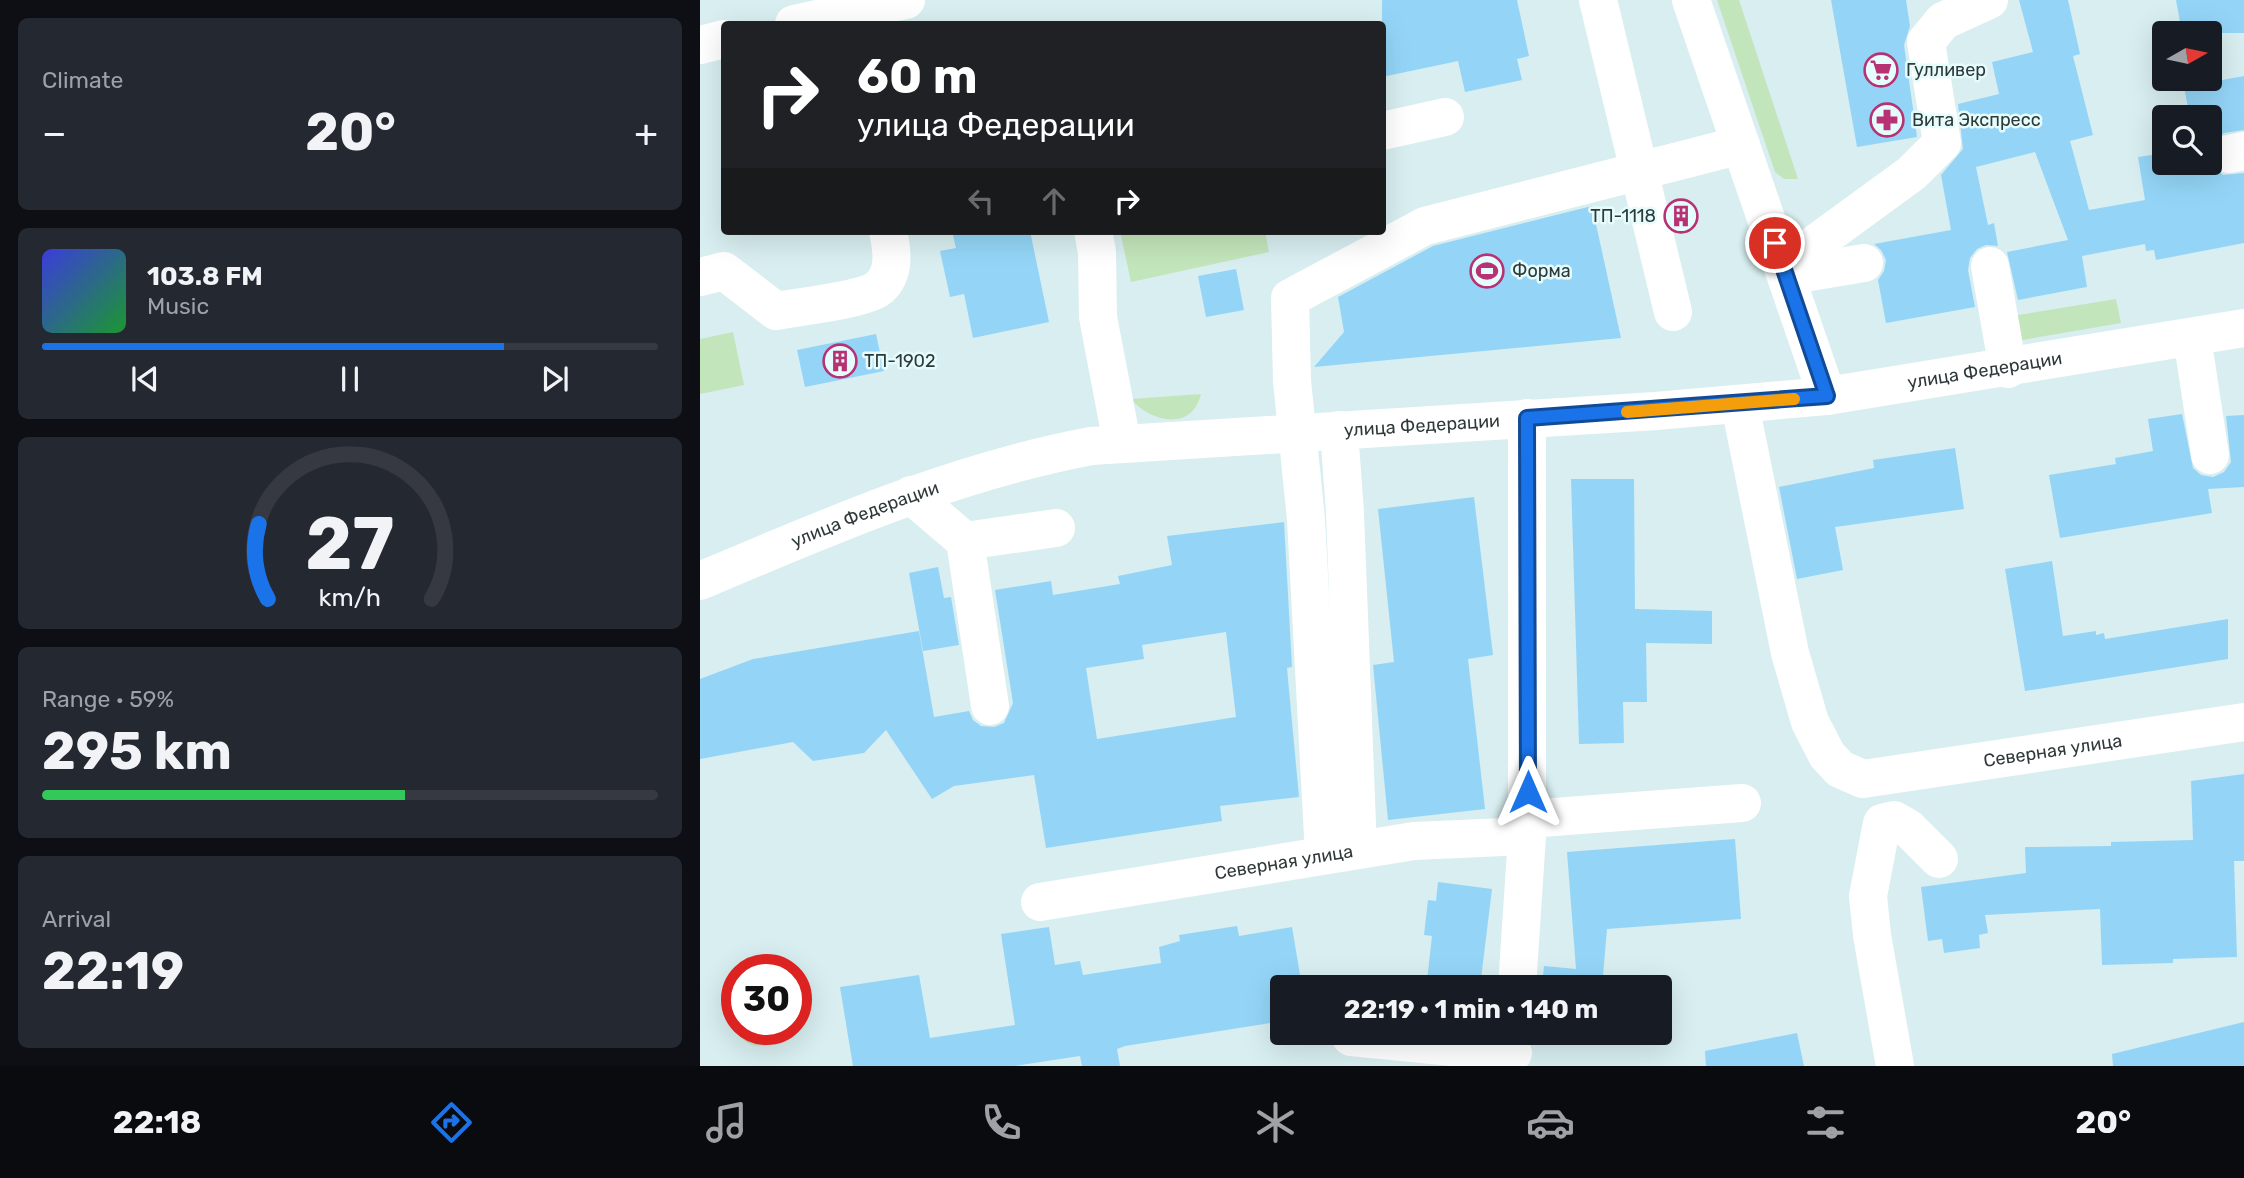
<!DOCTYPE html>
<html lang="en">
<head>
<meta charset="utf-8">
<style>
  body { margin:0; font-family:Rubik,sans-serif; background:#242831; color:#f1f3f6; height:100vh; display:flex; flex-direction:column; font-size:26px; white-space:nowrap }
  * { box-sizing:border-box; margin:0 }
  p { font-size:23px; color:#9ea1a6 }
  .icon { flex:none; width:38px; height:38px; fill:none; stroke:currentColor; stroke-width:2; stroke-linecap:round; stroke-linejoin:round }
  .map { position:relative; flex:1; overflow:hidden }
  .drawer { display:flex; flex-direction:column; gap:18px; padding:18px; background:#0d0f14; width:700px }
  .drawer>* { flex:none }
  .banner { position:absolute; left:21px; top:21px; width:665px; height:214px; border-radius:7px; box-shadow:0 7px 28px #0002; background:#202124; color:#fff; overflow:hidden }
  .needle { width:46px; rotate:81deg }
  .tools { position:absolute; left:1452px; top:21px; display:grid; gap:14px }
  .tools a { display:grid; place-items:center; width:70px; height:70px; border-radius:7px; background:#171b24; box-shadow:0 7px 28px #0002; font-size:35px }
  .speed { position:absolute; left:21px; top:954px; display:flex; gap:14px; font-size:35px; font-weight:700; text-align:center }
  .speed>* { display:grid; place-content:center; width:91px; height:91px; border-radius:50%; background:#171b24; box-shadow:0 7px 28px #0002; line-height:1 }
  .speed .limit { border:10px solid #d22; background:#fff; color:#111 }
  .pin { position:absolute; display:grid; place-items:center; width:60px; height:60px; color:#fff; margin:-30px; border:4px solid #fff; border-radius:50%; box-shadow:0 2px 7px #0007 }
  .me { position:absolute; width:77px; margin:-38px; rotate:0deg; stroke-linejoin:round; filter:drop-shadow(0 0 5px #0008) }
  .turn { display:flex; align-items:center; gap:24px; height:147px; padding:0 21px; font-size:32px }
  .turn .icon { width:91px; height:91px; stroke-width:2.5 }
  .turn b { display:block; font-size:49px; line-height:60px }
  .lanes { display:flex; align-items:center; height:66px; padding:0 21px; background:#0003; justify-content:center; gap:35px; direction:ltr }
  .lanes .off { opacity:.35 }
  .big { font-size:52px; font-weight:700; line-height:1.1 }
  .drawer .tile { flex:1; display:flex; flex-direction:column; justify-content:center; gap:10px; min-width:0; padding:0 24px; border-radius:10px; background:#242831 }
  .drawer .dial { align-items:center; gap:0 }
  .dial svg { height:182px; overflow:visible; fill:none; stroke:#363941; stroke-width:7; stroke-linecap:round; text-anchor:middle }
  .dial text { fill:#f1f3f6; stroke:none }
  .song { display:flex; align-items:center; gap:21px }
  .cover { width:84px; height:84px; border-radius:10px; background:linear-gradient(135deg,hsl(240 70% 55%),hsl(130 70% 35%)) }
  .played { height:7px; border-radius:4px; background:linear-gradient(90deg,#1a73e8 75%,#363941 75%) }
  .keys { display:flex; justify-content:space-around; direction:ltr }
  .heat { display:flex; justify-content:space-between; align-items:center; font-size:38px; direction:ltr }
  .charge { height:10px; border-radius:5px; background:linear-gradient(90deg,#34c759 59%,#363941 0) }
  .trip { position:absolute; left:570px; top:975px; width:402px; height:70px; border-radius:7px; background:#171b24; box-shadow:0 7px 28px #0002; font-weight:700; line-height:70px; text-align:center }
  .tabs { display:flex; height:112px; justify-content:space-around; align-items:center; background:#090b0e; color:#9ea1a6 }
  .tabs .icon { width:49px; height:49px }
  .tabs .on { color:#1a73e8 }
  .tabs b { font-size:32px; color:#f1f3f6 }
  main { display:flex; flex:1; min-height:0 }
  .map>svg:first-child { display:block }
</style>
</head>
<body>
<main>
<section class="drawer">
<div class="tile"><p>Climate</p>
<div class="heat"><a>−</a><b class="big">20°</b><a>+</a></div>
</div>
<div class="tile">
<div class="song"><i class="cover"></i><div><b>103.8 FM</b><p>Music</p></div></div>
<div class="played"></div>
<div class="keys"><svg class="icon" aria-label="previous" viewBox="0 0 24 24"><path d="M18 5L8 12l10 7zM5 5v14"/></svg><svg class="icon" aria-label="pause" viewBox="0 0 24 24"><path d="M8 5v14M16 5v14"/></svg><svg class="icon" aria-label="next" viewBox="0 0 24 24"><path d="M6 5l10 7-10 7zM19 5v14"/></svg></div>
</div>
<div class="tile dial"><svg viewBox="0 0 100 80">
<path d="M14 69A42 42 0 1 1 86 69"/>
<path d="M14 69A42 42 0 0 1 10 36" stroke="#1a73e8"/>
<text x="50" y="56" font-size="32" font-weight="700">27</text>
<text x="50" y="72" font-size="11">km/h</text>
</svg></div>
<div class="tile"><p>Range · 59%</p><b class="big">295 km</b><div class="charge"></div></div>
<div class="tile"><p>Arrival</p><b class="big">22:19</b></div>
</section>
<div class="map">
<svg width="1544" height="1066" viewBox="0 0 1544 1066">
  <rect width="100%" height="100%" fill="#d8eef0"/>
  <!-- green -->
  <g fill="#c3e5bb">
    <path d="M 1017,0 L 1039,0 L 1098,179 L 1084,179 L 1075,172 Z"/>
    <path d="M 420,231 L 565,231 L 569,252 L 431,282 Z"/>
    <path d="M 1416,299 L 1421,323 L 1311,342 L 1306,317 Z"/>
    <path d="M 33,332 L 44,385 L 0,394 L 0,339 Z"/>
    <path d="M 501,394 C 492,432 450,422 431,399 Z"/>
    <path d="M 37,1007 L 37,1029 L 88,1030 C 67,1062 23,1042 37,1007 Z"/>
  </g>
  <!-- building -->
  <g fill="#94d5f7" fill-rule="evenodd">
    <path d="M 682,0 L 817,0 L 829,56 L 817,59 L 822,80 L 765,92 L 758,61 L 682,77 Z"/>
    <path d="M 1131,0 L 1206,0 L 1210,26 L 1204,45 L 1217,137 L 1157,147 Z"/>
    <path d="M 1319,0 L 1368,0 L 1380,54 L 1373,56 L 1393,135 L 1370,141 L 1389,210 L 1445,200 L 1438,157 L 1465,153 L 1465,163 L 1510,163 L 1523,175 L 1544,173 L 1544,243 L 1456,260 L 1454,250 L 1446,251 L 1445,244 L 1382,256 L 1387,287 L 1318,300 L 1307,252 L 1368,240 L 1335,152 L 1276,167 L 1288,225 L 1294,223 L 1298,246 L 1286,245 L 1277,249 L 1270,258 L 1268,270 L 1275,307 L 1186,323 L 1178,280 L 1184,271 L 1186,260 L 1181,250 L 1174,244 L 1251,230 L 1241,175 L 1263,149 L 1258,104 L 1299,94 L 1292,62 L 1333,52 Z"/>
    <path d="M 1476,0 L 1544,0 L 1544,33 L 1482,33 Z"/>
    <path d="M 1544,76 L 1544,130 L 1524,133 L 1510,144 L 1510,117 L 1490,117 L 1484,87 Z"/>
    <path d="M 892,206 L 921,338 L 614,367 L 644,332 L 638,297 L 733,246 Z"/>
    <path d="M 252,231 L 330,231 L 349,322 L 273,338 L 264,294 L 250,297 L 240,251 L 256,248 Z"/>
    <path d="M 536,269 L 544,310 L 506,317 L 498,276 Z"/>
    <path d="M 176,334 L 184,371 L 105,387 L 97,350 Z"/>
    <path d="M 1482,414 L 1493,468 L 1501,475 L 1513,477 L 1524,472 L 1531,462 L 1526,416 L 1544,415 L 1544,487 L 1508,489 L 1512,513 L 1360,538 L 1349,475 L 1416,464 L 1415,458 L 1453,451 L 1448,419 Z"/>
    <path d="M 1255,448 L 1264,509 L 1135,527 L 1143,570 L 1097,579 L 1079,487 L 1174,468 L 1173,460 Z"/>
    <path d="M 871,479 L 934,479 L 935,609 L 1012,611 L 1012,644 L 946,643 L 947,702 L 923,702 L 924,743 L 879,744 Z"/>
    <path d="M 774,497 L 793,655 L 768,659 L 785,809 L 688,820 L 673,665 L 694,662 L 678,509 Z"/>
    <path d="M 584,522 L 592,667 L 587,668 L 599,797 L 520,806 L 522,821 L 346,848 L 334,775 L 254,786 L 232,799 L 186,730 L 164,753 L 113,761 L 93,742 L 0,759 L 0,679 L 53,659 L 219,631 L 234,717 L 269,711 L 273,720 L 281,726 L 294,727 L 304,723 L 313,703 L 295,590 L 351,581 L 353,595 L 420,584 L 418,576 L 472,565 L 467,536 ZM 526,632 L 536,717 L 397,739 L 386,668 L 444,659 L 442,645 Z"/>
    <path d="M 1352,561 L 1363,636 L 1396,631 L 1396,635 L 1404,633 L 1405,639 L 1528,619 L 1528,659 L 1325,691 L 1305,569 Z"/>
    <path d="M 238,567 L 244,598 L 251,597 L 259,645 L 223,651 L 209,573 Z"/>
    <path d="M 1544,774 L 1544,861 L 1534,861 L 1537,957 L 1473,959 L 1473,963 L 1402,965 L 1400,909 L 1285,915 L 1288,933 L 1279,935 L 1280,948 L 1244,953 L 1242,939 L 1228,941 L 1221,887 L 1326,873 L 1325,847 L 1411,846 L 1411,842 L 1493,840 L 1491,781 Z"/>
    <path d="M 1035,839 L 1041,919 L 907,929 L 902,987 L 842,987 L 844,966 L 876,969 L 867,852 Z"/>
    <path d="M 738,882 L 792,889 L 780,987 L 742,987 L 742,982 L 727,981 L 732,936 L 724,935 L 728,900 L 736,901 Z"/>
    <path d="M 537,926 L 539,936 L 592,927 L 602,987 L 583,987 L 583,1021 L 425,1046 L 417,1049 L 420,1066 L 382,1066 L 380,1056 L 314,1066 L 153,1066 L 140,987 L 219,975 L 230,1038 L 315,1025 L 301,934 L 349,927 L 355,965 L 380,961 L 383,975 L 461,963 L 459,947 L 480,941 L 479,935 Z"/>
    <path d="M 1544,1022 L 1544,1066 L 1413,1066 L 1412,1054 Z"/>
    <path d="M 1097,1033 L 1104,1066 L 1006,1066 L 1005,1051 Z"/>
  </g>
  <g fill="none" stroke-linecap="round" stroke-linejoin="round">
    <!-- minor -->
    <g stroke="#fff" stroke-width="38">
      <path d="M 898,0 L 973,312"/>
      <path d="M 991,0 L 1127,396"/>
      <path d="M 94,24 L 206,0"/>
      <path d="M 0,45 L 24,39"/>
      <path d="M 682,131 L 745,117"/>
      <path d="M 1529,154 L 1544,151"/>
      <path d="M 393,231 L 397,252 L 398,317 L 422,443"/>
      <path d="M 1290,266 L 1308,369"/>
      <path d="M 1083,267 L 1212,173 L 1242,143 L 1226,42 L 1243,21 L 1289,0"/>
      <path d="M 1086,276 L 1164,263"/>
      <path d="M 0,277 L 24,271 L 76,311 C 97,307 164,300 179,288 C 196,273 192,250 188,231"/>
      <path d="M 1492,337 L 1510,455"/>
      <path id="s1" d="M 1040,405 L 1090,653 L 1110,722 L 1127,755 L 1140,769 L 1163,779 L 1544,722"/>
      <path d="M 639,430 L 645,513 L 658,850"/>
      <path d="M 211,495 L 265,541 L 290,706"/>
      <path d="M 265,541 L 356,528"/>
      <path d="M 827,819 L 1042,803"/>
      <path d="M 624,855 L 606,519 L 592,381 L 590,298 L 725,226 L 1041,145"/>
      <path id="s2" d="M 340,902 L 714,841 L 827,836"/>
      <path d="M 817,987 L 827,836 L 827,418"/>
      <path d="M 651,1037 L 813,1053"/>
      <path d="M 1195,1066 L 1172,935 L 1168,896 L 1182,823 L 1194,820 L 1208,828 L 1239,859"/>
    </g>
    <!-- major -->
    <path stroke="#fff" stroke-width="38" id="s3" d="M 0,581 C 127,527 254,472 391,446 L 956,411 L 1127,396 L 1544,328"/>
  </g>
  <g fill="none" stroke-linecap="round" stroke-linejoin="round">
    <defs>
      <path id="route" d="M 828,792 L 827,418 L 1127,396 L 1075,243"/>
    </defs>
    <!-- route casing -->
    <use href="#route" stroke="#114b97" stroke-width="18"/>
    <!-- route -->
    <use href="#route" stroke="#1a73e8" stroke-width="12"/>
    <!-- slow -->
    <path stroke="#f59e0b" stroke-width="12" d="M 927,412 L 1094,399"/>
  </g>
  <!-- icons -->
  <defs>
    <symbol id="supermarket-ring" viewBox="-11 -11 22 22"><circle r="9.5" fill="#e5fcfd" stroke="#b73173" stroke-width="1.5"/><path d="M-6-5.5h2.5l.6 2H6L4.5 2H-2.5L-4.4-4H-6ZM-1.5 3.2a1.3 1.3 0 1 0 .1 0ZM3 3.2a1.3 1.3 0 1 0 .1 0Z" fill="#b73173"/></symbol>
    <symbol id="pharmacy-ring" viewBox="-11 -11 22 22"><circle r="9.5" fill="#e5fcfd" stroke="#b73173" stroke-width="1.5"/><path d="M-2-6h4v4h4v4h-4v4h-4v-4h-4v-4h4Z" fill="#b73173"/></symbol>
    <symbol id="building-ring" viewBox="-11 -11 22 22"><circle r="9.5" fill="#e5fcfd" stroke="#b73173" stroke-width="1.5"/><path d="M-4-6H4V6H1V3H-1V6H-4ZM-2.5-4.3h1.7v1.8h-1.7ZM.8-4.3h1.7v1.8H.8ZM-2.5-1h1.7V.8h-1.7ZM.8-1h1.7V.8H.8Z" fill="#b73173"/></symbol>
    <symbol id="stadium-ring" viewBox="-11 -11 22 22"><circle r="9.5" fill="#e5fcfd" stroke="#b73173" stroke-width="1.5"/><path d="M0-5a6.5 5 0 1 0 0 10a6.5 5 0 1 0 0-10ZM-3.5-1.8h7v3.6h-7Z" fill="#b73173"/></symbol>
  </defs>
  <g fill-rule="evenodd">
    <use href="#supermarket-ring" x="1162" y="51" width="38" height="38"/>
    <use href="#pharmacy-ring" x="1168" y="101" width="38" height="38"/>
    <use href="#building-ring" x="962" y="197" width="38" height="38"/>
    <use href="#stadium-ring" x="768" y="252" width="38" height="38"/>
    <use href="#building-ring" x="121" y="342" width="38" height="38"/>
  </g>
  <g text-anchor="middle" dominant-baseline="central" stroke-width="5" stroke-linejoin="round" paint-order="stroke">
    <!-- poi labels -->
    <g font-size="18" fill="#30393a" stroke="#e5fcfd" text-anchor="start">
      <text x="1206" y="70">Гулливер</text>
      <text x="1212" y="120">Вита Экспресс</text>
      <text x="956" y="216" text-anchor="end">ТП-1118</text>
      <text x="812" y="271">Форма</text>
      <text x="164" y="361">ТП-1902</text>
    </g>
    <!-- street labels -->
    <g font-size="18" fill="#30393a" stroke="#e5fcfd">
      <text stroke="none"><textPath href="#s3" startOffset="1312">улица Федерации</textPath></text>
      <text stroke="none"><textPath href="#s3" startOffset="746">улица Федерации</textPath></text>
      <text stroke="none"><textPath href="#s3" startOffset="178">улица Федерации</textPath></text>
      <text stroke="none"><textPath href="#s1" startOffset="598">Северная улица</textPath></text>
      <text stroke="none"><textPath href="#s2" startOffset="247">Северная улица</textPath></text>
    </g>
  </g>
</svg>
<div class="tools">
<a><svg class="needle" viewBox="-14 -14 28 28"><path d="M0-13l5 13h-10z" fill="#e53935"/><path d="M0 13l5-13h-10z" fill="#9ea1a6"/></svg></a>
<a><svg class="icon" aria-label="search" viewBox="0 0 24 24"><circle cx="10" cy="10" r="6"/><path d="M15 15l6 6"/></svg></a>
</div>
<div class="speed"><div class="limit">30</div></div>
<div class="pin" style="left:1075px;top:243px;background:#d93025"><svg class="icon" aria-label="arrive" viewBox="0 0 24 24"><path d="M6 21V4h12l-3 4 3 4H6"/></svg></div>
<svg class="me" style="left:828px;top:792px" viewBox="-20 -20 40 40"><path d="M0-17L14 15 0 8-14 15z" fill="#1a73e8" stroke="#fff" stroke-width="4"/></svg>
<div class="trip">22:19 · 1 min · 140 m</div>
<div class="banner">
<div class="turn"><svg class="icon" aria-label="right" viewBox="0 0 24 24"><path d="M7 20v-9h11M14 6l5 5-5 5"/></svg><div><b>60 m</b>улица Федерации</div></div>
<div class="lanes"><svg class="icon off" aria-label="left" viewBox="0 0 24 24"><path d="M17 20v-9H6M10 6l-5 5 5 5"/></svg><svg class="icon off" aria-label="ahead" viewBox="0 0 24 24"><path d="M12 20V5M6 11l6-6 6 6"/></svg><svg class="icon" aria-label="right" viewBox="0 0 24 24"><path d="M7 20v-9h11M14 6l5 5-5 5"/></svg></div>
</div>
</div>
</main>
<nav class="tabs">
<b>22:18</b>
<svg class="icon on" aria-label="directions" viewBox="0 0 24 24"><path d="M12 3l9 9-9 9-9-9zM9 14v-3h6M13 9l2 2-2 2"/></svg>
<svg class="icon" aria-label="music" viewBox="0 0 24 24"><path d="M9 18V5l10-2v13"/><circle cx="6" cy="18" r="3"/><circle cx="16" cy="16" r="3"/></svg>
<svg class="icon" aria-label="phone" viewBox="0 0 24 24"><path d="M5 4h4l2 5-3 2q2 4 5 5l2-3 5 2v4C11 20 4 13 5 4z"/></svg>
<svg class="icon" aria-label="climate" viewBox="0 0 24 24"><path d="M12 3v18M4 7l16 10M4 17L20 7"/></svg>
<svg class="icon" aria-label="car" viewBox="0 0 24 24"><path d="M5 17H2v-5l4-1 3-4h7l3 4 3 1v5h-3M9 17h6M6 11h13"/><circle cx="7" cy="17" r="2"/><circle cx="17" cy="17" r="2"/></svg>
<svg class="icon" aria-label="filters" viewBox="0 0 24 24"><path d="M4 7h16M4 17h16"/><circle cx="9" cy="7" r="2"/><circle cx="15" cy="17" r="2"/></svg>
<b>20°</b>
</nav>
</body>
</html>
